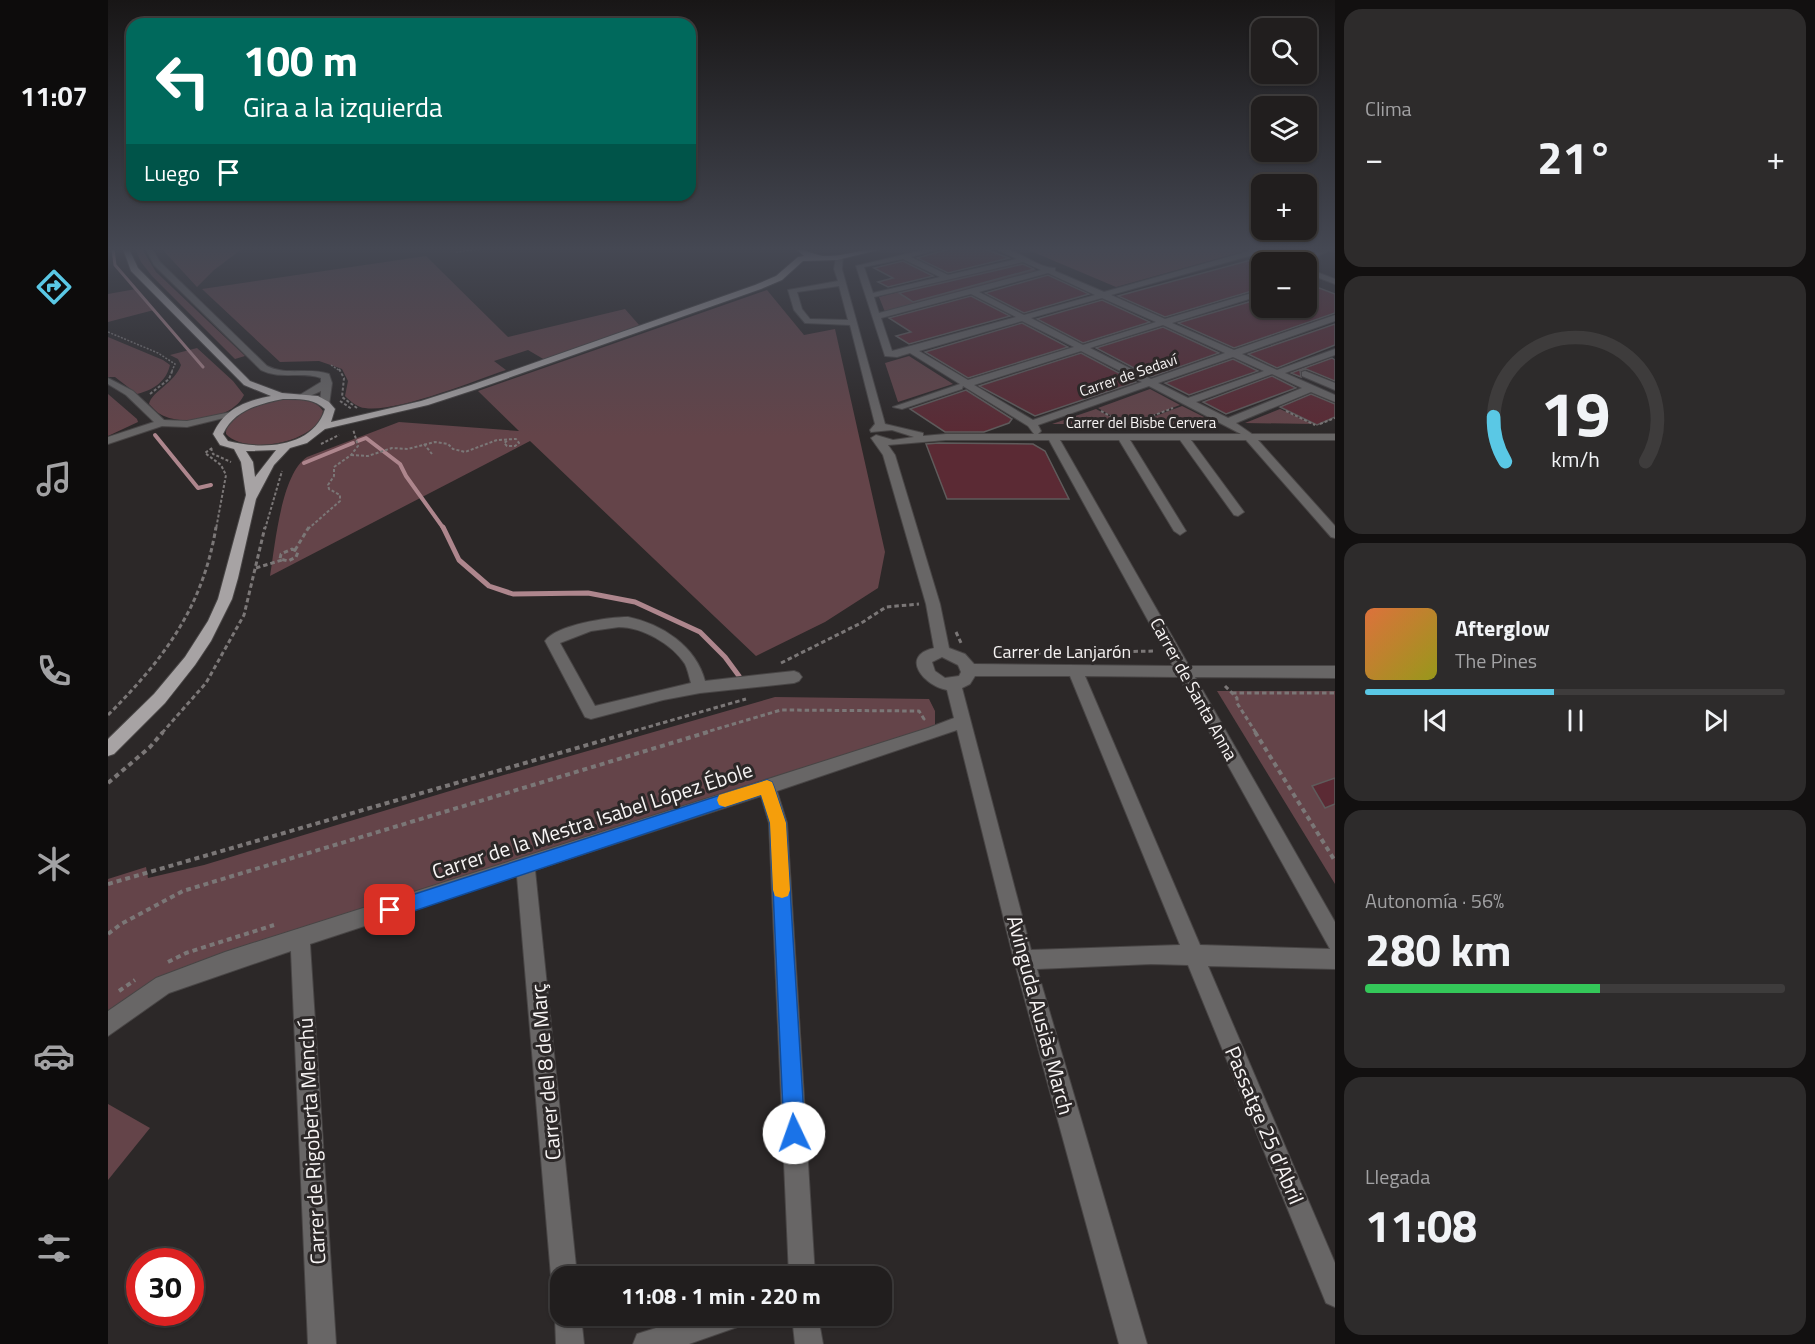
<!DOCTYPE html>
<html lang="es">
<head>
<meta charset="utf-8">
<style>
  body { margin:0; font-family:"Titillium Web",sans-serif; background:#2d2b2b; color:#f1f3f6; height:100vh; display:flex; flex-direction:column; font-size:22px; white-space:nowrap }
  * { box-sizing:border-box; margin:0 }
  p { font-size:20px; color:#a2a2a4 }
  .icon { flex:none; width:33px; height:33px; fill:none; stroke:currentColor; stroke-width:2; stroke-linecap:round; stroke-linejoin:round }
  .map { position:relative; flex:1; overflow:hidden }
  .details { display:flex; flex-direction:column; gap:9px; padding:9px; background:#121010; width:480px }
  .details>* { flex:none }
  .banner { position:absolute; left:18px; top:18px; width:570px; height:183px; border-radius:18px; box-shadow:0 2px 4px #0004,0 0 0 2px #3e3c3c; background:#00695c; color:#fff; overflow:hidden }
  .tools { position:absolute; left:1143px; top:18px; display:grid; gap:12px }
  .tools a { display:grid; place-items:center; width:66px; height:66px; border-radius:12px; background:#211e1e; box-shadow:0 2px 4px #0004,0 0 0 2px #3e3c3c; font-size:30px }
  .speed { position:absolute; left:18px; top:1248px; display:flex; gap:12px; font-size:30px; font-weight:700; text-align:center }
  .speed>* { display:grid; place-content:center; width:78px; height:78px; border-radius:50%; background:#211e1e; box-shadow:0 2px 4px #0004,0 0 0 2px #3e3c3c; line-height:1 }
  .speed .limit { border:9px solid #d22; background:#fff; color:#111 }
  .pin { position:absolute; display:grid; place-items:center; width:51px; height:51px; color:#fff; margin:-26px; border-radius:12px; box-shadow:0 3px 9px #0006 }
  .me { position:absolute; width:66px; margin:-33px; rotate:357deg; stroke-linejoin:round; filter:drop-shadow(0 0 4px #0008) }
  .turn { display:flex; align-items:center; gap:21px; height:126px; padding:0 18px; font-size:27px }
  .turn .icon { width:78px; height:78px; stroke-width:2.5 }
  .turn b { display:block; font-size:42px; line-height:51px }
  .then { display:flex; align-items:center; height:57px; padding:0 18px; background:#0003; gap:12px; font-size:22px }
  .big { font-size:45px; font-weight:700; line-height:1.1 }
  .details .card { flex:1; display:flex; flex-direction:column; justify-content:center; gap:9px; min-width:0; padding:0 21px; border-radius:18px; background:#2d2b2b }
  .details .dial { align-items:center; gap:0 }
  .dial svg { height:156px; overflow:visible; fill:none; stroke:#3e3c3c; stroke-width:7; stroke-linecap:round; text-anchor:middle }
  .dial text { fill:#f1f3f6; stroke:none }
  .song { display:flex; align-items:center; gap:18px }
  .cover { width:72px; height:72px; border-radius:9px; background:linear-gradient(135deg,hsl(20 70% 55%),hsl(60 70% 35%)) }
  .played { height:6px; border-radius:3px; background:linear-gradient(90deg,#5ac8e5 45%,#3e3c3c 45%) }
  .keys { display:flex; justify-content:space-around; direction:ltr }
  .heat { display:flex; justify-content:space-between; align-items:center; font-size:33px; direction:ltr }
  .charge { height:9px; border-radius:4px; background:linear-gradient(90deg,#34c759 56%,#3e3c3c 0) }
  .trip { position:absolute; left:442px; top:1266px; width:342px; height:60px; border-radius:18px; background:#211e1e; box-shadow:0 2px 4px #0004,0 0 0 2px #3e3c3c; font-weight:700; line-height:60px; text-align:center }
  main { display:flex; flex:1; min-height:0 }
  .tab-bar { display:flex; flex-direction:column; width:108px; justify-content:space-around; align-items:center; background:#0d0c0c; color:#a2a2a4 }
  .tab-bar .icon { width:42px; height:42px }
  .tab-bar .on { color:#5ac8e5 }
  .tab-bar b { font-size:27px; color:#f1f3f6 }
  .map>svg:first-child { display:block }
</style>
</head>
<body>
<main>
<nav class="tab-bar">
<b>11:07</b>
<svg class="icon on" aria-label="directions" viewBox="0 0 24 24"><path d="M12 3l9 9-9 9-9-9zM9 14v-3h6M13 9l2 2-2 2"/></svg>
<svg class="icon" aria-label="music" viewBox="0 0 24 24"><path d="M9 18V5l10-2v13"/><circle cx="6" cy="18" r="3"/><circle cx="16" cy="16" r="3"/></svg>
<svg class="icon" aria-label="phone" viewBox="0 0 24 24"><path d="M5 4h4l2 5-3 2q2 4 5 5l2-3 5 2v4C11 20 4 13 5 4z"/></svg>
<svg class="icon" aria-label="climate" viewBox="0 0 24 24"><path d="M12 3v18M4 7l16 10M4 17L20 7"/></svg>
<svg class="icon" aria-label="car" viewBox="0 0 24 24"><path d="M5 17H2v-5l4-1 3-4h7l3 4 3 1v5h-3M9 17h6M6 11h13"/><circle cx="7" cy="17" r="2"/><circle cx="17" cy="17" r="2"/></svg>
<svg class="icon" aria-label="filters" viewBox="0 0 24 24"><path d="M4 7h16M4 17h16"/><circle cx="9" cy="7" r="2"/><circle cx="15" cy="17" r="2"/></svg>
</nav>
<div class="map">
<svg width="1227" height="1344" viewBox="0 0 1227 1344">
  <rect width="100%" height="100%" fill="#2c2828"/>
  <!-- green -->
  <g fill="#644449">
    <path d="M 27,249 L 34,249 L 48,272 L 137,356 L 127,359 L 44,276 L 33,262 Z"/>
    <path d="M 54,249 L 134,249 L 106,270 L 89,287 Z"/>
    <path d="M 918,249 L 1131,249 L 1137,251 L 1008,287 Z"/>
    <path d="M 318,256 L 400,337 L 517,309 L 532,326 L 437,360 L 420,350 L 386,361 L 398,370 C 366,381 287,413 257,408 C 250,408 242,401 237,396 L 240,381 L 234,369 L 211,361 L 172,362 L 94,289 Z"/>
    <path d="M 911,262 L 929,271 L 777,312 L 771,297 Z"/>
    <path d="M 28,289 L 46,310 L 0,322 L 0,294 Z"/>
    <path d="M 659,290 L 696,335 L 727,329 L 777,552 L 770,588 L 717,622 L 648,656 L 422,441 L 162,576 C 167,546 173,474 199,457 L 291,422 L 411,431 L 370,391 Z"/>
    <path d="M 0,337 L 55,360 L 62,365 C 58,382 45,390 29,394 L 7,377 L 0,377 Z"/>
    <path d="M 89,348 L 125,381 L 136,395 C 125,419 78,426 56,416 C 50,414 45,408 41,404 C 44,391 66,384 73,365 L 70,359 L 62,355 Z"/>
    <path d="M 801,356 L 845,384 L 790,402 L 777,363 Z"/>
    <path d="M 1042,389 L 1072,405 L 1019,425 L 990,408 Z"/>
    <path d="M 0,394 L 29,419 L 30,422 L 0,436 Z"/>
    <path d="M 176,399 C 191,399 207,398 215,411 C 210,443 138,456 118,434 C 118,410 157,402 176,399 Z"/>
    <path d="M 1074,406 L 1110,424 L 1024,425 Z"/>
    <path d="M 988,409 L 1016,424 L 944,424 Z"/>
    <path d="M 1172,409 L 1205,424 L 1137,423 Z"/>
    <path d="M 1109,691 L 1227,691 L 1227,884 Z"/>
    <path d="M 667,697 L 821,699 L 827,711 L 827,727 L 117,962 L 0,1025 L 0,879 L 38,867 L 40,878 L 96,865 L 365,784 Z"/>
    <path d="M 0,1104 L 42,1128 L 0,1180 Z"/>
  </g>
  <g fill="none" stroke-linecap="round" stroke-linejoin="round">
    <!-- stream-far2 -->
    <path stroke="#ae868d" stroke-width="3" d="M 5,249 L 7,265 L 95,367"/>
    <!-- stream-far1 -->
    <g stroke="#ae868d" stroke-width="4">
      <path d="M 47,435 L 90,488 L 103,485"/>
      <path d="M 250,441 L 258,438 L 292,464 L 298,476 L 336,529"/>
      <path d="M 196,463 L 245,443"/>
    </g>
    <!-- stream -->
    <path stroke="#ae868d" stroke-width="5" d="M 335,527 L 351,560 L 381,586 L 405,594 L 480,593 L 527,602 L 592,632 L 617,657 L 631,676"/>
  </g>
  <!-- building -->
  <g fill="#5b2a34" stroke="#5f5b5b" stroke-width="1.5">
    <path d="M 841,249 L 877,249 L 901,258 L 840,273 L 809,258 Z"/>
    <path d="M 1143,260 L 1154,264 L 1154,288 L 1057,317 L 1010,296 Z"/>
    <path d="M 795,261 L 825,276 L 780,287 L 770,282 L 785,278 L 766,268 Z"/>
    <path d="M 915,264 L 926,269 L 805,302 L 791,293 Z"/>
    <path d="M 940,275 L 981,294 L 916,313 L 877,293 Z"/>
    <path d="M 1198,283 L 1227,294 L 1227,313 L 1126,348 L 1070,323 L 1154,298 L 1154,308 L 1198,308 Z"/>
    <path d="M 863,296 L 902,316 L 801,344 L 788,336 L 803,332 L 781,318 Z"/>
    <path d="M 994,300 L 1042,322 L 975,343 L 929,319 Z"/>
    <path d="M 914,323 L 960,347 L 860,378 L 817,352 Z"/>
    <path d="M 1227,324 L 1227,345 L 1169,368 L 1140,354 Z"/>
    <path d="M 1055,327 L 1111,353 L 1043,377 L 988,348 Z"/>
    <path d="M 973,353 L 1028,382 L 927,416 L 871,386 Z"/>
    <path d="M 1224,358 L 1227,360 L 1227,381 L 1198,369 L 1192,371 L 1193,377 L 1183,373 Z"/>
    <path d="M 1125,359 L 1150,371 L 1081,395 L 1057,383 Z"/>
    <path d="M 1164,376 L 1188,388 L 1118,414 L 1095,402 Z"/>
    <path d="M 858,390 L 904,419 L 901,423 L 876,432 L 837,432 L 802,409 Z"/>
    <path d="M 1203,394 L 1227,404 L 1227,417 L 1209,425 L 1172,407 Z"/>
    <path d="M 831,443 L 925,444 L 937,451 L 961,499 L 839,499 L 818,444 Z"/>
    <path d="M 1227,778 L 1227,804 L 1217,808 L 1204,786 Z"/>
  </g>
  <g fill="none" stroke-linecap="round" stroke-linejoin="round">
    <defs>
      <g id="minor">
        <path d="M 38,249 L 44,249 L 52,262 L 159,366 C 178,376 201,367 221,374 L 224,383 L 221,405 L 212,403 L 213,391 L 195,399 L 190,396 L 213,382 L 213,378 C 193,371 173,380 153,370 L 46,265 Z"/>
        <path d="M 820,249 L 832,249 L 803,257 L 840,275 L 909,259 L 888,249 C 910,247 927,268 947,268 L 947,271 L 996,292 L 1141,251 L 1139,249 L 1152,249 L 1182,262 L 1172,262 L 1148,254 L 1003,295 L 1057,319 L 1154,290 L 1154,295 L 1064,323 L 1126,350 L 1227,315 L 1227,321 L 1134,354 L 1169,370 L 1227,349 L 1227,355 L 1177,373 L 1227,395 L 1227,402 L 1203,392 L 1128,423 L 1144,434 L 1227,434 L 1227,440 L 1150,440 L 1227,526 L 1227,538 L 1223,537 L 1138,440 L 1083,440 L 1136,512 L 1130,516 L 1126,515 L 1072,440 L 1022,440 L 1078,531 L 1072,535 L 1066,531 L 1011,440 L 952,440 L 1081,666 L 1227,666 L 1227,678 L 1087,677 L 1227,922 L 1227,969 L 1100,966 L 1227,1263 L 1227,1307 L 1218,1303 L 1080,965 L 1043,964 L 929,969 L 1039,1344 L 1011,1344 L 906,960 L 849,730 L 669,791 L 679,823 L 707,1276 L 681,1276 L 661,823 L 653,796 L 427,870 L 469,1276 L 453,1276 L 453,1288 L 447,1285 L 443,1276 L 409,876 L 202,944 L 228,1344 L 200,1344 L 183,951 L 61,993 L 0,1036 L 0,1011 L 48,978 L 117,952 L 820,728 L 846,718 L 839,690 C 816,686 791,656 826,648 L 818,604 L 775,455 L 763,438 L 768,435 L 785,440 L 806,437 L 784,430 L 763,432 L 762,430 L 767,424 L 742,325 L 697,323 L 686,310 L 680,290 L 730,281 L 726,269 L 728,257 L 735,255 L 734,269 L 777,424 L 815,433 L 815,436 L 838,434 L 926,434 L 920,426 L 855,386 L 854,389 L 794,409 L 785,407 L 852,384 L 802,353 L 789,357 L 777,356 L 748,266 ZM 795,259 L 832,277 L 765,293 L 756,267 ZM 915,262 L 933,270 L 771,313 L 766,297 ZM 940,273 L 987,295 L 916,315 L 871,292 ZM 731,286 L 740,320 L 702,319 L 694,309 L 689,292 ZM 863,294 L 908,317 L 784,351 L 773,318 ZM 994,298 L 1048,322 L 975,345 L 923,318 ZM 914,321 L 966,347 L 860,380 L 811,351 ZM 1055,325 L 1117,353 L 1043,379 L 982,348 ZM 973,351 L 1034,382 L 925,420 L 866,385 ZM 1125,357 L 1156,371 L 1080,398 L 1050,383 ZM 1164,374 L 1194,388 L 1120,418 L 1088,402 ZM 1041,386 L 1133,434 L 930,434 L 933,431 L 930,425 ZM 838,440 L 941,440 L 1065,666 L 866,664 L 857,654 L 841,648 L 832,604 L 787,455 L 780,445 ZM 834,657 L 850,665 L 853,672 L 851,676 L 837,678 L 827,671 L 824,662 ZM 867,676 L 962,676 L 1072,945 L 923,950 L 854,688 L 862,684 ZM 977,676 L 1071,677 L 1222,949 L 1092,945 Z"/>
        <path d="M 1216,249 L 1226,249 L 1195,262 L 1186,262 Z"/>
        <path d="M 1198,268 L 1227,279 L 1227,284 L 1198,273 Z"/>
        <path d="M 1197,371 L 1227,383 L 1227,390 L 1194,376 L 1194,372 Z"/>
        <path d="M 0,378 L 25,391 L 56,420 L 79,421 L 123,412 L 128,415 L 79,427 L 54,426 L 0,444 L 0,437 L 46,422 L 18,395 L 0,384 Z"/>
        <path d="M 520,617 C 554,624 588,646 597,681 L 686,671 L 691,673 L 694,677 L 691,681 L 686,683 L 592,693 L 555,700 L 483,719 L 477,717 L 437,641 C 448,625 500,617 520,617 ZM 511,627 C 534,627 564,644 577,664 C 580,670 581,677 583,683 L 487,706 L 452,643 L 483,631 Z"/>
        <path d="M 453,1306 L 453,1316 L 473,1316 L 476,1344 L 448,1344 L 447,1316 Z"/>
        <path d="M 586,1316 L 639,1316 L 635,1325 L 581,1344 L 525,1344 L 529,1334 Z"/>
        <path d="M 684,1316 L 710,1316 L 715,1344 L 687,1344 Z"/>
      </g>
      <path id="major" d="M 15,249 L 21,249 L 30,268 L 142,381 L 174,393 L 210,396 L 221,402 L 227,409 L 223,422 L 313,401 L 363,385 L 647,285 L 668,276 L 690,257 L 696,256 L 688,249 C 699,249 708,257 720,256 C 738,256 756,248 774,249 L 729,260 L 695,261 L 674,280 L 653,289 L 369,389 L 320,405 L 217,429 L 199,443 L 182,448 L 166,465 L 148,499 L 130,578 L 124,599 L 103,641 L 87,665 L 57,703 L 6,754 L 0,756 L 0,739 L 46,694 L 77,657 L 100,621 L 110,599 L 138,495 L 133,462 L 126,449 L 112,445 L 105,434 C 116,409 137,401 163,396 L 136,385 L 23,271 ZM 175,399 C 191,399 205,398 217,409 C 205,448 154,450 120,441 L 115,434 C 126,410 151,404 175,399 ZM 168,450 L 147,477 L 145,462 L 138,451 Z"/>
    </defs>
    <!-- minor casing -->
    <use href="#minor" stroke="#484545" stroke-width="2"/>
    <!-- major casing -->
    <use href="#major" stroke="#484545" stroke-width="2"/>
    <!-- path-far3 -->
    <g stroke="#7b7777" stroke-width="1.5" stroke-dasharray="2 1.5" stroke-linecap="butt">
      <path d="M 348,252 L 377,249"/>
      <path d="M 0,332 L 50,353 L 67,364 L 64,371"/>
      <path d="M 223,365 L 232,371"/>
    </g>
    <!-- path-far2 -->
    <g stroke="#7b7777" stroke-width="2" stroke-dasharray="3 2" stroke-linecap="butt">
      <path d="M 231,369 L 236,378 L 234,397 L 249,408"/>
      <path d="M 42,394 L 61,379 L 65,369"/>
      <path d="M 232,401 L 244,409"/>
      <path d="M 993,411 L 1017,424"/>
      <path d="M 1178,411 L 1207,425"/>
      <path d="M 1212,424 L 1227,418"/>
      <path d="M 1021,425 L 1065,408"/>
      <path d="M 213,444 L 231,435"/>
      <path d="M 316,444 L 324,454"/>
      <path d="M 103,448 L 105,454 L 123,462"/>
      <path d="M 104,448 L 97,453 L 113,465 L 118,475 L 108,529"/>
      <path d="M 243,455 L 260,456 L 284,448 L 300,449 L 327,442 L 340,444 L 345,449 L 357,452 L 389,440 L 408,439 L 411,443 L 407,446 L 399,446 L 396,443 L 399,441"/>
      <path d="M 157,529 L 174,471"/>
      <path d="M 200,529 L 232,501 L 232,495 L 221,489 L 220,485 L 226,476 L 226,467 L 243,455 L 250,446 L 245,429"/>
    </g>
    <!-- path-far1 -->
    <g stroke="#7b7777" stroke-width="3" stroke-dasharray="4.5 3" stroke-linecap="butt">
      <path d="M 184,549 L 190,552 L 188,557 L 180,561 L 172,559 L 173,554 Z"/>
      <path d="M 187,550 L 201,527"/>
      <path d="M 148,568 L 174,560"/>
      <path d="M 848,632 L 854,645"/>
      <path d="M 883,654 L 1048,651"/>
      <path d="M 673,663 L 755,622 L 778,607 L 811,604"/>
      <path d="M 1117,686 L 1129,698 L 1129,703 L 1148,733"/>
      <path d="M 1124,693 L 1227,693"/>
      <path d="M 0,715 C 56,659 95,607 108,527"/>
      <path d="M 54,733 L 98,683 L 136,615 L 157,527"/>
      <path d="M 519,733 L 638,699"/>
      <path d="M 595,733 L 673,710 L 811,711 L 816,719 L 813,720"/>
    </g>
    <!-- path -->
    <g stroke="#7b7777" stroke-width="4" stroke-dasharray="5 4" stroke-linecap="butt">
      <path d="M 1147,732 L 1227,861"/>
      <path d="M 0,783 L 42,747 L 55,732"/>
      <path d="M 0,884 L 524,732"/>
      <path d="M 0,934 L 13,924 L 75,891 L 600,732"/>
      <path d="M 60,962 L 78,953 L 166,925"/>
      <path d="M 11,991 L 27,980"/>
    </g>
    <!-- minor -->
    <use href="#minor" fill="#686666" fill-rule="evenodd"/>
    <!-- major -->
    <use href="#major" fill="#a7a3a4" fill-rule="evenodd"/>
  </g>
  <!-- sky -->
  <linearGradient id="sky" x2="0" y2="1"><stop stop-color="#181616"/><stop offset="0.57" stop-color="#454853"/><stop offset="1" stop-color="#454853" stop-opacity="0"/></linearGradient>
  <rect width="1227" height="437" fill="url(#sky)"/>
  <!-- route -->
  <path fill="#1a73e8" stroke="#114b97" stroke-width="1.5" d="M 659,780 L 664,782 L 666,787 L 678,823 L 697,1133 L 694,1141 L 686,1144 L 679,1141 L 676,1133 L 662,823 L 653,795 L 282,919 L 276,916 L 274,910 L 276,904 L 282,902 Z"/>
  <!-- slow -->
  <path fill="#f59e0b" d="M 659,780 L 664,782 L 666,787 L 678,823 L 682,890 L 680,896 L 674,898 L 667,896 L 665,890 L 662,823 L 653,795 L 617,807 L 611,805 L 609,800 L 611,795 Z"/>
  <g text-anchor="middle" dominant-baseline="central" stroke-width="6" stroke-linejoin="round" paint-order="stroke">
    <!-- far-street labels -->
    <g font-size="15" fill="#f7f4f4" stroke="#2c2828">
      <text transform="translate(1020 375) rotate(-19)">Carrer de Sedaví</text>
      <text x="1033" y="422">Carrer del Bisbe Cervera</text>
    </g>
    <!-- street labels -->
    <g font-size="18" fill="#f7f4f4" stroke="#2c2828">
      <text x="954" y="651">Carrer de Lanjarón</text>
      <text transform="translate(1086 689) rotate(61)">Carrer de Santa Anna</text>
    </g>
    <!-- near-street labels -->
    <g font-size="21" fill="#f7f4f4" stroke="#2c2828">
      <text transform="translate(484 820) rotate(-18)">Carrer de la Mestra Isabel López Ébole</text>
      <text transform="translate(933 1015) rotate(75)">Avinguda Ausiàs March</text>
      <text transform="translate(437 1072) rotate(-95)">Carrer del 8 de Març</text>
      <text transform="translate(1157 1125) rotate(67)">Passatge 25 d'Abril</text>
      <text transform="translate(203 1141) rotate(-93)">Carrer de Rigoberta Menchú</text>
    </g>
  </g>
</svg>
<div class="tools">
<a><svg class="icon" aria-label="search" viewBox="0 0 24 24"><circle cx="10" cy="10" r="6"/><path d="M15 15l6 6"/></svg></a>
<a><svg class="icon" aria-label="layers" viewBox="0 0 24 24"><path d="M12 4l9 5-9 5-9-5zM3 14l9 5 9-5"/></svg></a>
<a>+</a>
<a>−</a>
</div>
<div class="speed"><div class="limit">30</div></div>
<div class="pin" style="left:282px;top:910px;background:#d93025"><svg class="icon" aria-label="arrive" viewBox="0 0 24 24"><path d="M6 21V4h12l-3 4 3 4H6"/></svg></div>
<svg class="me" style="left:686px;top:1133px" viewBox="-20 -20 40 40"><circle r="19" fill="#fff"/><path d="M0-13L10 11 0 6-10 11z" fill="#1a73e8"/></svg>
<div class="trip">11:08 · 1 min · 220 m</div>
<div class="banner">
<div class="turn"><svg class="icon" aria-label="left" viewBox="0 0 24 24"><path d="M17 20v-9H6M10 6l-5 5 5 5"/></svg><div><b>100 m</b>Gira a la izquierda</div></div>
<div class="then">Luego<svg class="icon" aria-label="arrive" viewBox="0 0 24 24"><path d="M6 21V4h12l-3 4 3 4H6"/></svg></div>
</div>
</div>
<section class="details">
<div class="card"><p>Clima</p>
<div class="heat"><a>−</a><b class="big">21°</b><a>+</a></div>
</div>
<div class="card dial"><svg viewBox="0 0 100 80">
<path d="M14 69A42 42 0 1 1 86 69"/>
<path d="M14 69A42 42 0 0 1 8 46" stroke="#5ac8e5"/>
<text x="50" y="56" font-size="32" font-weight="700">19</text>
<text x="50" y="72" font-size="11">km/h</text>
</svg></div>
<div class="card">
<div class="song"><i class="cover"></i><div><b>Afterglow</b><p>The Pines</p></div></div>
<div class="played"></div>
<div class="keys"><svg class="icon" aria-label="previous" viewBox="0 0 24 24"><path d="M18 5L8 12l10 7zM5 5v14"/></svg><svg class="icon" aria-label="pause" viewBox="0 0 24 24"><path d="M8 5v14M16 5v14"/></svg><svg class="icon" aria-label="next" viewBox="0 0 24 24"><path d="M6 5l10 7-10 7zM19 5v14"/></svg></div>
</div>
<div class="card"><p>Autonomía · 56%</p><b class="big">280 km</b><div class="charge"></div></div>
<div class="card"><p>Llegada</p><b class="big">11:08</b></div>
</section>
</main>
</body>
</html>
